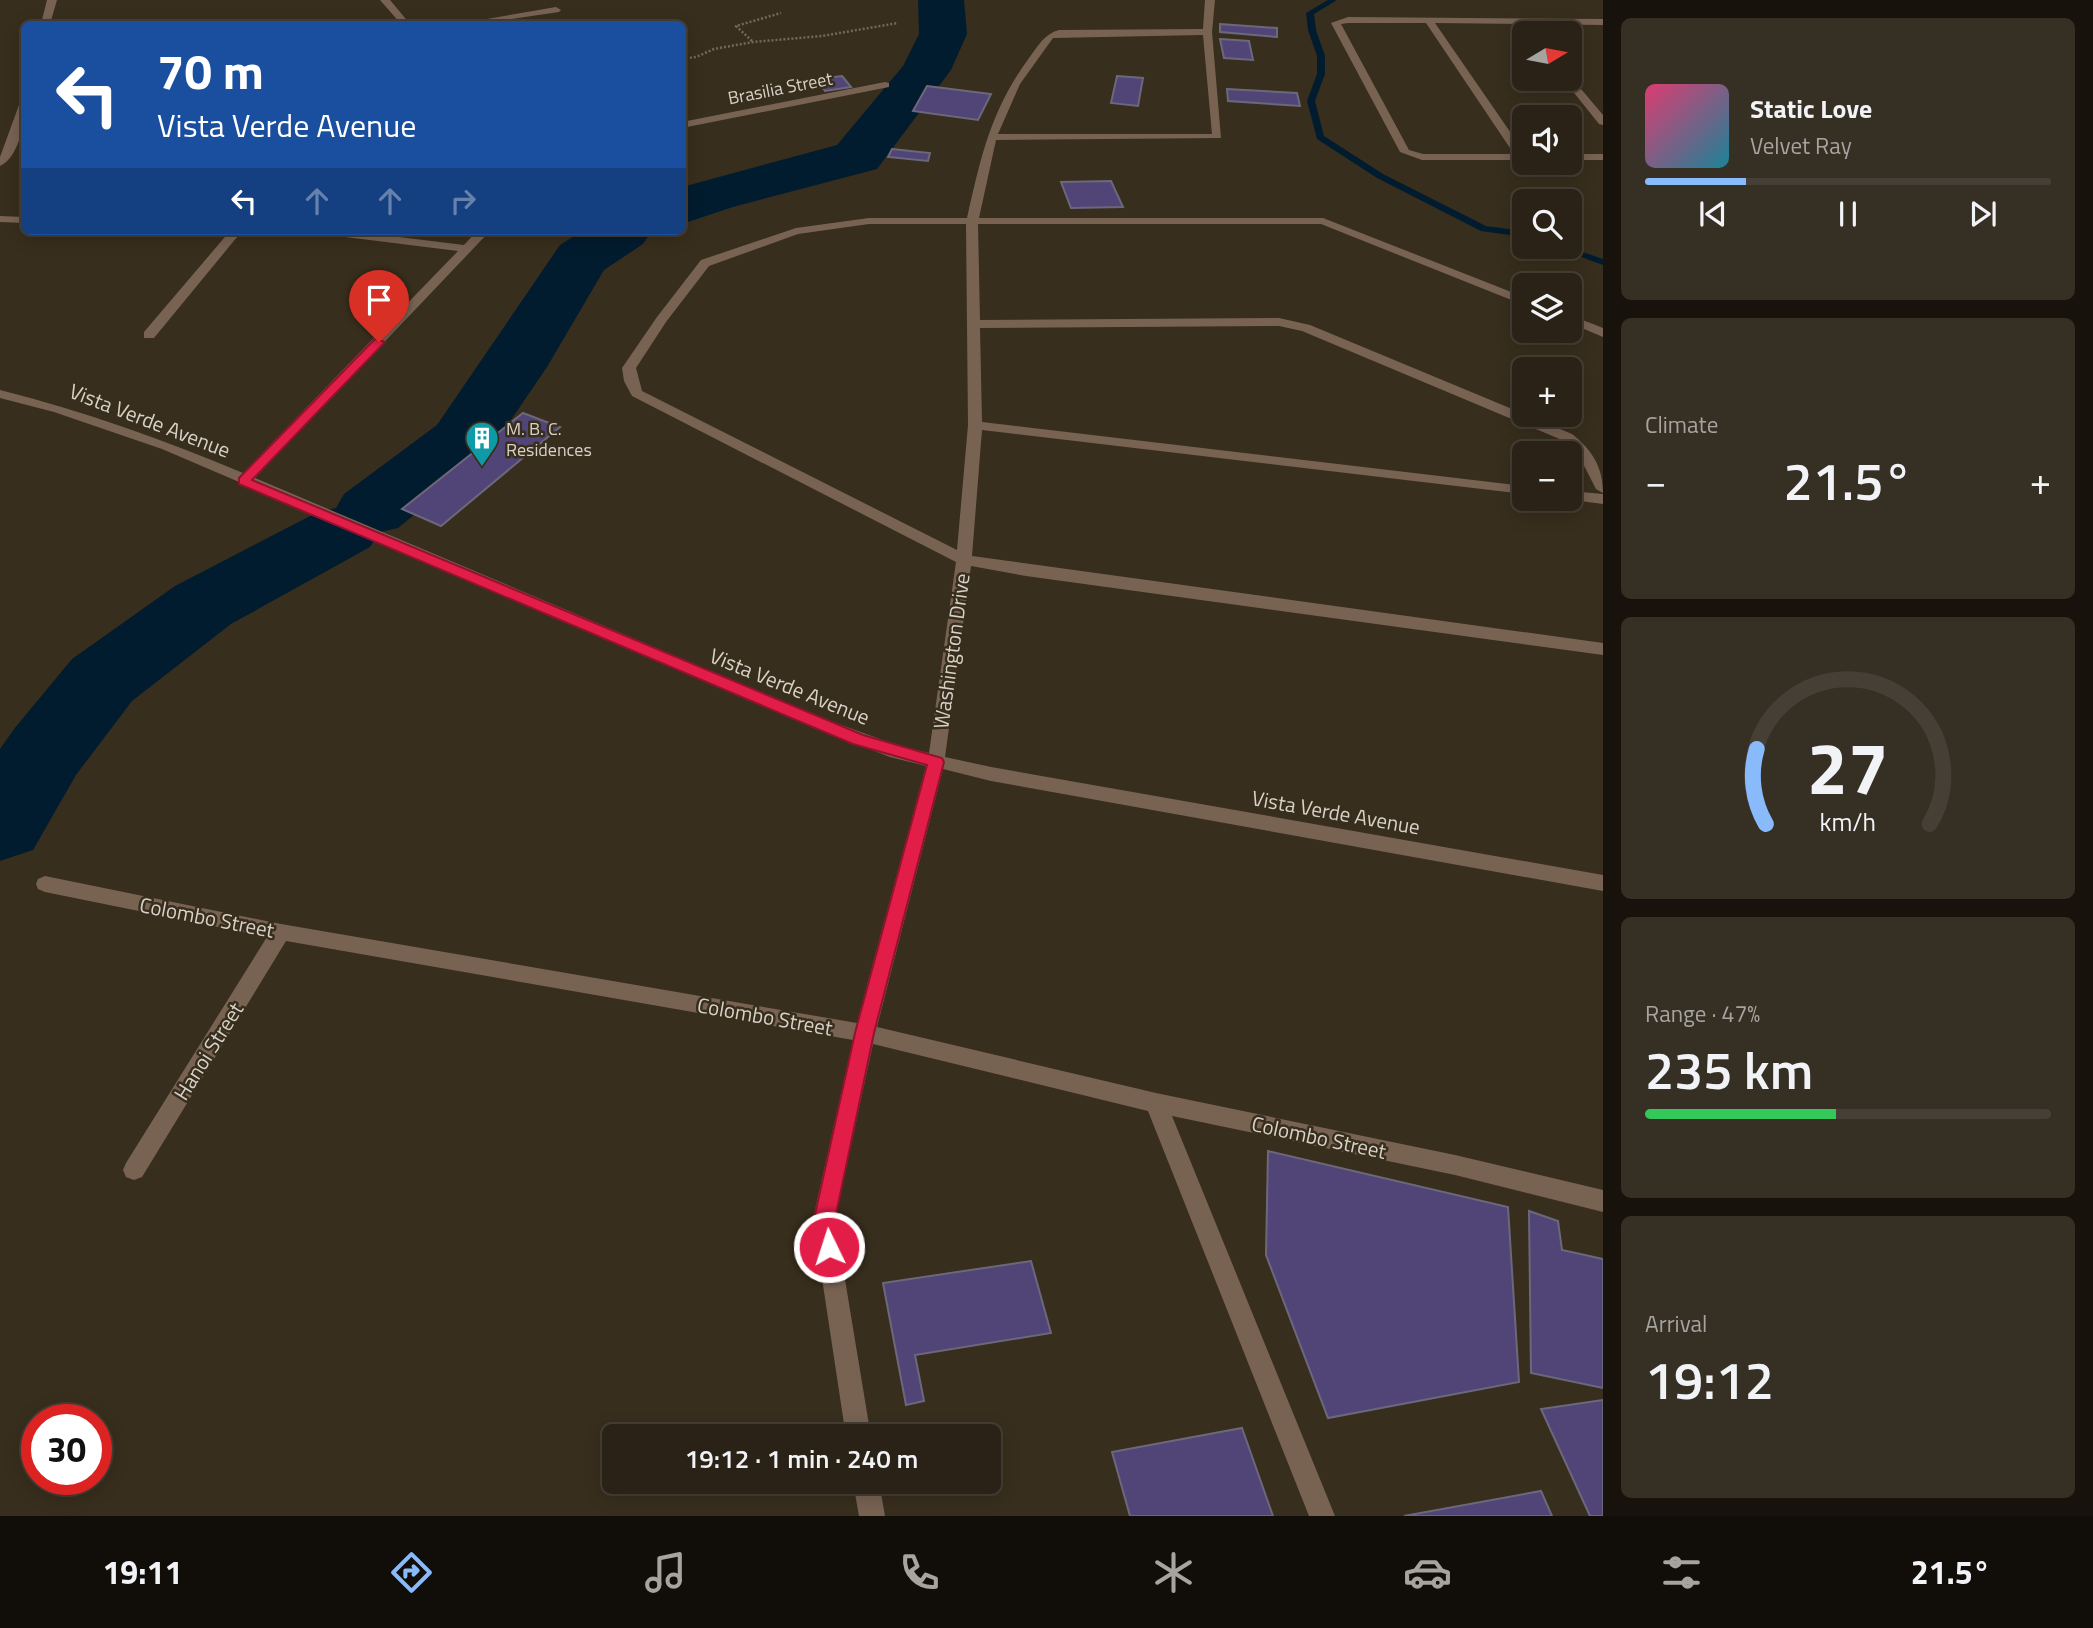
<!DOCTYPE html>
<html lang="en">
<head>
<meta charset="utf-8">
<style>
  body { margin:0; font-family:"Titillium Web",sans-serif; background:#362f23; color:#f1f3f6; height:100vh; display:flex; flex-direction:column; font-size:26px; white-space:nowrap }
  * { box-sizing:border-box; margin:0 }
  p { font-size:23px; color:#a5a4a1 }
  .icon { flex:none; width:38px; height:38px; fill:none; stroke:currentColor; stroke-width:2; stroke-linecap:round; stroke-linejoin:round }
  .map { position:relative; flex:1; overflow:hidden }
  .side { display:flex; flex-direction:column; gap:18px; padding:18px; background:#17130c; width:490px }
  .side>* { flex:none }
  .banner { position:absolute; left:21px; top:21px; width:665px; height:214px; border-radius:10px; box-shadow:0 4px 18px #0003,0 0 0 2px #463f35; background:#1a4fa0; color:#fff; overflow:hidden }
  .needle { width:46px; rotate:80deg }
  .buttons { position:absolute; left:1512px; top:21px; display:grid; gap:14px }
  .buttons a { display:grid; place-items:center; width:70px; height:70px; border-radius:10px; background:#2a2216; box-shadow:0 4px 18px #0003,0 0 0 2px #463f35; font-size:35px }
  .speed { position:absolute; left:21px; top:1404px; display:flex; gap:14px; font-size:35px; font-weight:700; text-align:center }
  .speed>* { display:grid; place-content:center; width:91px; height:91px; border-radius:50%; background:#2a2216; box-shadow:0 4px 18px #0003,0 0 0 2px #463f35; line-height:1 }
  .speed .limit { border:10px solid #d22; background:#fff; color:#111 }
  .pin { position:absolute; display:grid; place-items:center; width:60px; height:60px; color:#fff; margin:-72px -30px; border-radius:50% 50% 50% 0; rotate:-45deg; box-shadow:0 0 7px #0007 }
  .pin .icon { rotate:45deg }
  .me { position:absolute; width:77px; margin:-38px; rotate:356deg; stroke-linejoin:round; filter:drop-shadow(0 0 5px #0008) }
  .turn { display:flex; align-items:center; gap:24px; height:147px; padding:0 21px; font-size:32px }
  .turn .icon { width:91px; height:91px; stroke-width:2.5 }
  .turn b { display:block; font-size:49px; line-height:60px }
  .lanes { display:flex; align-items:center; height:66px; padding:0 21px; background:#0003; justify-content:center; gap:35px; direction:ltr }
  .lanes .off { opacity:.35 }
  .big { font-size:52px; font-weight:600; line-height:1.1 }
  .side .widget { flex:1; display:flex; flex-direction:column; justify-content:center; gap:10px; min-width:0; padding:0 24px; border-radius:10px; background:#362f23 }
  .side .dial { align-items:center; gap:0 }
  .dial svg { height:182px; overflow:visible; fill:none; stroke:#463f35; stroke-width:7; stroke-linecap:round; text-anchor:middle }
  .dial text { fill:#f1f3f6; stroke:none }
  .song { display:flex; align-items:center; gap:21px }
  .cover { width:84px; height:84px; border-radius:10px; background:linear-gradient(135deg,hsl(340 70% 55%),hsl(190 70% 35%)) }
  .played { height:7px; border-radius:4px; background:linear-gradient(90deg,#89bafc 25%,#463f35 25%) }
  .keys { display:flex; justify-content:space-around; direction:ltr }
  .heat { display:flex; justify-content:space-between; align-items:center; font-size:38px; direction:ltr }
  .charge { height:10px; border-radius:5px; background:linear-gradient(90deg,#34c759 47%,#463f35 0) }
  .trip { position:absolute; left:602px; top:1424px; width:399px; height:70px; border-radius:10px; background:#2a2216; box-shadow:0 4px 18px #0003,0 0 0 2px #463f35; font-weight:600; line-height:70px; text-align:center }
  .menu { display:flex; height:112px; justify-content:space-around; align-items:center; background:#110e09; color:#a5a4a1 }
  .menu .icon { width:49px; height:49px }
  .menu .current { color:#89bafc }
  .menu b { font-size:32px; color:#f1f3f6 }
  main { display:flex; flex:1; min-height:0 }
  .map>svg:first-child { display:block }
</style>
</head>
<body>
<main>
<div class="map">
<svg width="1603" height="1516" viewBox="0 0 1603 1516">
  <rect width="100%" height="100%" fill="#382e1d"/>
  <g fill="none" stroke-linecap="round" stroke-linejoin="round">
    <!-- stream -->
    <g fill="#021c2f" fill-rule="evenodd">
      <path d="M 1328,0 L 1337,0 L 1314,14 L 1316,30 L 1325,56 L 1325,74 L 1315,101 L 1324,136 L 1383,174 L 1486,226 L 1524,231 L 1524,237 L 1481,231 L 1377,178 L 1317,139 L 1307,101 L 1317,74 L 1317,56 L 1308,30 L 1306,13 Z"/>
      <path d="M 1554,247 L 1568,247 L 1603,259 L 1603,265 Z"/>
    </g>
    <!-- river -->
    <g fill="#021c2f" fill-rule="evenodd">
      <path d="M 918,0 L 964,0 L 967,34 L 951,70 L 877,169 L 733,207 L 682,224 L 682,187 L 837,145 L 903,66 L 919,34 Z"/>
      <path d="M 582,231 L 652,231 L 643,244 L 604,270 L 547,367 L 487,455 L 398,528 L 380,532 L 370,547 L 231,624 L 132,701 L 76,775 L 33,850 L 0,861 L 0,749 L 14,729 L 72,659 L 175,586 L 316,513 L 336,508 L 344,494 L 437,425 L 560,245 Z"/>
    </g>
  </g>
  <!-- building -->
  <g fill="#514477" stroke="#6c687c" stroke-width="2">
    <path d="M 1220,24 L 1277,28 L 1277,37 L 1220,32 Z"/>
    <path d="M 1220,39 L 1249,41 L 1253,60 L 1224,58 Z"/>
    <path d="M 842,76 L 851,87 L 825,91 L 817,79 Z"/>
    <path d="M 1117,76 L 1143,78 L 1138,106 L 1111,103 Z"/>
    <path d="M 927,86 L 991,94 L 978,120 L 913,111 Z"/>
    <path d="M 1227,89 L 1297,93 L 1300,106 L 1228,101 Z"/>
    <path d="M 892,149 L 930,153 L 928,161 L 888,157 Z"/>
    <path d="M 1111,181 L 1123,207 L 1071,208 L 1061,182 Z"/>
    <path d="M 523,413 L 560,427 L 441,526 L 402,509 Z"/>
    <path d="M 1268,1151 L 1508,1207 L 1519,1382 L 1328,1418 L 1266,1255 Z"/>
    <path d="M 1529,1211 L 1558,1221 L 1562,1250 L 1603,1259 L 1603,1388 L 1531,1373 Z"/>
    <path d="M 1031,1261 L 1051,1333 L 915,1355 L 924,1401 L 906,1405 L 883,1283 Z"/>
    <path d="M 1603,1400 L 1603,1516 L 1590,1516 L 1541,1409 Z"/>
    <path d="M 1242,1428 L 1273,1516 L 1130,1516 L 1112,1452 Z"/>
    <path d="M 1541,1491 L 1552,1516 L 1404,1516 Z"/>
  </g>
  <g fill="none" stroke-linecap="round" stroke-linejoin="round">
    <!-- path -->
    <g stroke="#72695b" stroke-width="2.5" stroke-dasharray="2 2" stroke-linecap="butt">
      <path d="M 752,41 L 736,26 L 781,13"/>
      <path d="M 682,59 L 696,57 L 714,49 L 753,42 L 822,36 L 898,23"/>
    </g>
    <!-- minor -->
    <g fill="#786353" fill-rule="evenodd">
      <path d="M 47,0 L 57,0 L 50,24 L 41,24 Z"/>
      <path d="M 380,0 L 390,0 L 410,24 L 401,24 Z"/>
      <path d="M 1205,0 L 1215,0 L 1212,32 L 1221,138 L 996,140 L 979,218 L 1323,218 L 1524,297 L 1524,305 L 1321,224 L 978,224 L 980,320 L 1279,318 L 1310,325 L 1572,434 C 1592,450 1603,467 1603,493 L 1596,489 L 1577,452 L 1562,440 L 1302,331 L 1279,326 L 980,328 L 982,422 L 1524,486 L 1524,494 L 982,430 L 972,556 L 1603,643 L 1603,655 L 1026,576 L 971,566 L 945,757 L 991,767 L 1603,875 L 1603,891 L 991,781 L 943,769 L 877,1027 L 1156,1093 L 1455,1155 L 1603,1190 L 1603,1212 L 1455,1175 L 1172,1116 L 1335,1516 L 1309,1516 L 1148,1111 L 873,1044 L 835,1219 L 871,1437 L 846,1437 L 813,1219 L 853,1040 L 286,941 L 142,1177 L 134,1180 L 126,1177 L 123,1170 L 126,1163 L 267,937 L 45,892 L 38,889 L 36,884 L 38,879 L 45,876 L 281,924 L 857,1023 L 926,766 L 890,757 L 802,723 L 162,449 L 54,412 L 0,398 L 0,390 C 84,411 164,440 243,473 L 458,251 L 321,234 L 315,231 L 350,231 L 464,245 L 477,231 L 490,231 L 255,478 L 814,715 L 899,746 L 929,753 L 956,562 L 632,396 L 624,381 L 622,368 L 657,317 L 701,260 L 796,228 L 869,218 L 967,218 C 981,156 991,110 1029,58 C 1038,46 1044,34 1059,30 L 1203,29 ZM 1203,35 L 1212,134 L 998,134 L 1020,84 L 1053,38 ZM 869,224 L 966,224 L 968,425 L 957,550 L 642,391 L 636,368 L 666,322 L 709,266 L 798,234 Z"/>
      <path d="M 556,7 L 561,10 L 559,12 L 478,24 L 458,24 Z"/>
      <path d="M 1348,17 L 1603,19 L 1603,25 L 1435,23 L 1524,152 L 1524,160 L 1422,160 L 1400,152 L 1331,23 ZM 1348,23 L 1426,23 L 1514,154 L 1423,154 L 1409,150 L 1341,24 Z"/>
      <path d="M 1570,76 L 1603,115 L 1603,125 L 1599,124 L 1563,79 L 1570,79 Z"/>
      <path d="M 885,82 L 889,83 L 889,87 L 682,128 L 682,122 Z"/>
      <path d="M 24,102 C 26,121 19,157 0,166 L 0,157 L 19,105 Z"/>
      <rect x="1570" y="154" width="33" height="6"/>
      <path d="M 0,216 L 24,217 L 24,223 L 0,222 Z"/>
      <path d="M 230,231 L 242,231 L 154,338 L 144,338 L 144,332 Z"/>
      <path d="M 1570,315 L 1603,328 L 1603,337 L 1570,323 Z"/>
      <path d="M 1570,491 L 1603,494 L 1603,504 L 1565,499 L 1570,499 Z"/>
      <path d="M 853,1482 L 879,1482 L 885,1516 L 859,1516 Z"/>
    </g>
  </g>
  <!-- route -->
  <path fill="#e11d48" stroke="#92132f" stroke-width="2" d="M 375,339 L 385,342 L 252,480 L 863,735 L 942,758 L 944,762 L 874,1033 L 835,1219 L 839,1247 L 836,1254 L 829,1257 L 821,1254 L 814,1219 L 855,1033 L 927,765 L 853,744 L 239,484 L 239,478 Z"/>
  <!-- icons -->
  <defs>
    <symbol id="building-pin" viewBox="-11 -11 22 30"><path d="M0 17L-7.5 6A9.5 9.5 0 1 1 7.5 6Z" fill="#0f9aa8" stroke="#382e1d"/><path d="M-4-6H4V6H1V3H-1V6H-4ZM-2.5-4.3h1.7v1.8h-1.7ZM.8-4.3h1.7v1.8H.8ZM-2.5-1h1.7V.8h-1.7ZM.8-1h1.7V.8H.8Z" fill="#fff"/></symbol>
  </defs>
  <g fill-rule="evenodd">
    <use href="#building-pin" x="463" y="419" width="38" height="52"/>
  </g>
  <g text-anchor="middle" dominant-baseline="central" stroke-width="5" stroke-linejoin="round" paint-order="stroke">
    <!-- far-street labels -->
    <g font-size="18" fill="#d8d1c7" stroke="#382e1d">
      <text transform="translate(780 88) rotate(-11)">Brasilia Street</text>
    </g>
    <!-- far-poi labels -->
    <g font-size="18" fill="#d8d1c7" stroke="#382e1d" text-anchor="start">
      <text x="506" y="428">M. B. C.<tspan x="506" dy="21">Residences</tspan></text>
    </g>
    <!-- street labels -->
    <g font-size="21" fill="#d8d1c7" stroke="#382e1d">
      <text transform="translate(150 420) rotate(21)">Vista Verde Avenue</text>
      <text transform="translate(951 651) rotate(-82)">Washington Drive</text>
      <text transform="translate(790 686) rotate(22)">Vista Verde Avenue</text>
      <text transform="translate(1336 812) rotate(10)">Vista Verde Avenue</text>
      <text transform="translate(207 917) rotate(11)">Colombo Street</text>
      <text transform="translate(765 1016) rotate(10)">Colombo Street</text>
      <text transform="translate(208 1051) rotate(-58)">Hanoi Street</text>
      <text transform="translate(1319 1137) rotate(12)">Colombo Street</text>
    </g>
  </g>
</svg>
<div class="buttons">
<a><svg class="needle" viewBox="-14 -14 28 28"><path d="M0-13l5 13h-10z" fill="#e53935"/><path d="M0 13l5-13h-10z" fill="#a5a4a1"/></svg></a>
<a><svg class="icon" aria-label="sound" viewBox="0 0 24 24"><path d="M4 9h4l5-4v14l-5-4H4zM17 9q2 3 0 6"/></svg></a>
<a><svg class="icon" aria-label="search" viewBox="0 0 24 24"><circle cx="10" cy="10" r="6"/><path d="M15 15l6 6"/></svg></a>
<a><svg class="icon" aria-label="layers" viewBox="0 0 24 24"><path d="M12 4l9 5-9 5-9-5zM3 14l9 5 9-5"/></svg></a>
<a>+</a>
<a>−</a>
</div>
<div class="speed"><div class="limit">30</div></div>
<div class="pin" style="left:379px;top:342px;background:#d93025"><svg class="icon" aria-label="arrive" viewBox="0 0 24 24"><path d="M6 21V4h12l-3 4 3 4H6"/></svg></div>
<svg class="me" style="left:829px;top:1247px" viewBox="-20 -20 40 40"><circle r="17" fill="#e11d48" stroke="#fff" stroke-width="3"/><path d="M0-11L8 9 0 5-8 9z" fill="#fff"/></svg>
<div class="trip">19:12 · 1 min · 240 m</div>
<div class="banner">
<div class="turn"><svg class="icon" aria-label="left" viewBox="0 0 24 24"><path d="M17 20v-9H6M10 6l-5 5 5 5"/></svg><div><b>70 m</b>Vista Verde Avenue</div></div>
<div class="lanes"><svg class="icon" aria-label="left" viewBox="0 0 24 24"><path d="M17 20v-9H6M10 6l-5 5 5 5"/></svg><svg class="icon off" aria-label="ahead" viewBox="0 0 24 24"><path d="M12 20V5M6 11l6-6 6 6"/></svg><svg class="icon off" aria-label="ahead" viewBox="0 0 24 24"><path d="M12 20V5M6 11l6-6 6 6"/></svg><svg class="icon off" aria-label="right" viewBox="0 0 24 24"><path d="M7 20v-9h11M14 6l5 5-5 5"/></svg></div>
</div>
</div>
<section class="side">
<div class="widget">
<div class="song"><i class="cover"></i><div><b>Static Love</b><p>Velvet Ray</p></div></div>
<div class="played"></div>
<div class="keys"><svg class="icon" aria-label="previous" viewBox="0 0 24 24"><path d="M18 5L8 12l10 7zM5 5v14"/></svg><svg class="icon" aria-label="pause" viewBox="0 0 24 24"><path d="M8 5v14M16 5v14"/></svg><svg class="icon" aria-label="next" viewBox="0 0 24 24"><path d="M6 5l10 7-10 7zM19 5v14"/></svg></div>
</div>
<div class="widget"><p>Climate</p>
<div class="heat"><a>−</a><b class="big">21.5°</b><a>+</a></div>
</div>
<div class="widget dial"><svg viewBox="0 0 100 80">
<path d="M14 69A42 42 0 1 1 86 69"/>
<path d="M14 69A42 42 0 0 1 10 36" stroke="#89bafc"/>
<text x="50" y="56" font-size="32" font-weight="700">27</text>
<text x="50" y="72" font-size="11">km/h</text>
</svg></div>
<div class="widget"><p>Range · 47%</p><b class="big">235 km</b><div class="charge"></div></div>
<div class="widget"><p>Arrival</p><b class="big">19:12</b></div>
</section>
</main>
<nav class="menu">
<b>19:11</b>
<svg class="icon current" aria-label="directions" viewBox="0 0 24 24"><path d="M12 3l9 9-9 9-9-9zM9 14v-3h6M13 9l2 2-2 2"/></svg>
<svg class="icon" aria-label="music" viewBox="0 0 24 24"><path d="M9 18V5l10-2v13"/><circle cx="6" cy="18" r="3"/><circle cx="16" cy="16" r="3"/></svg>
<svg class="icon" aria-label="phone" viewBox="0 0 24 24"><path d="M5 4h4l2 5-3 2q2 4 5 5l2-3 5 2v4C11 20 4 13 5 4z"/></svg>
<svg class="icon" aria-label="climate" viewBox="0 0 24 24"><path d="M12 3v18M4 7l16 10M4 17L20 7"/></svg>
<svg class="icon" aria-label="car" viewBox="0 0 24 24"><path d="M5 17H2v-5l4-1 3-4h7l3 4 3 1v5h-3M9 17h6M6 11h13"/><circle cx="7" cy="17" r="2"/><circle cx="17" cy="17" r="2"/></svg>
<svg class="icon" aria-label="filters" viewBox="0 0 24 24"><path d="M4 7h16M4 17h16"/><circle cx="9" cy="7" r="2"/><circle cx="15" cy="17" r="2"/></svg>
<b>21.5°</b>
</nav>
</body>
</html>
